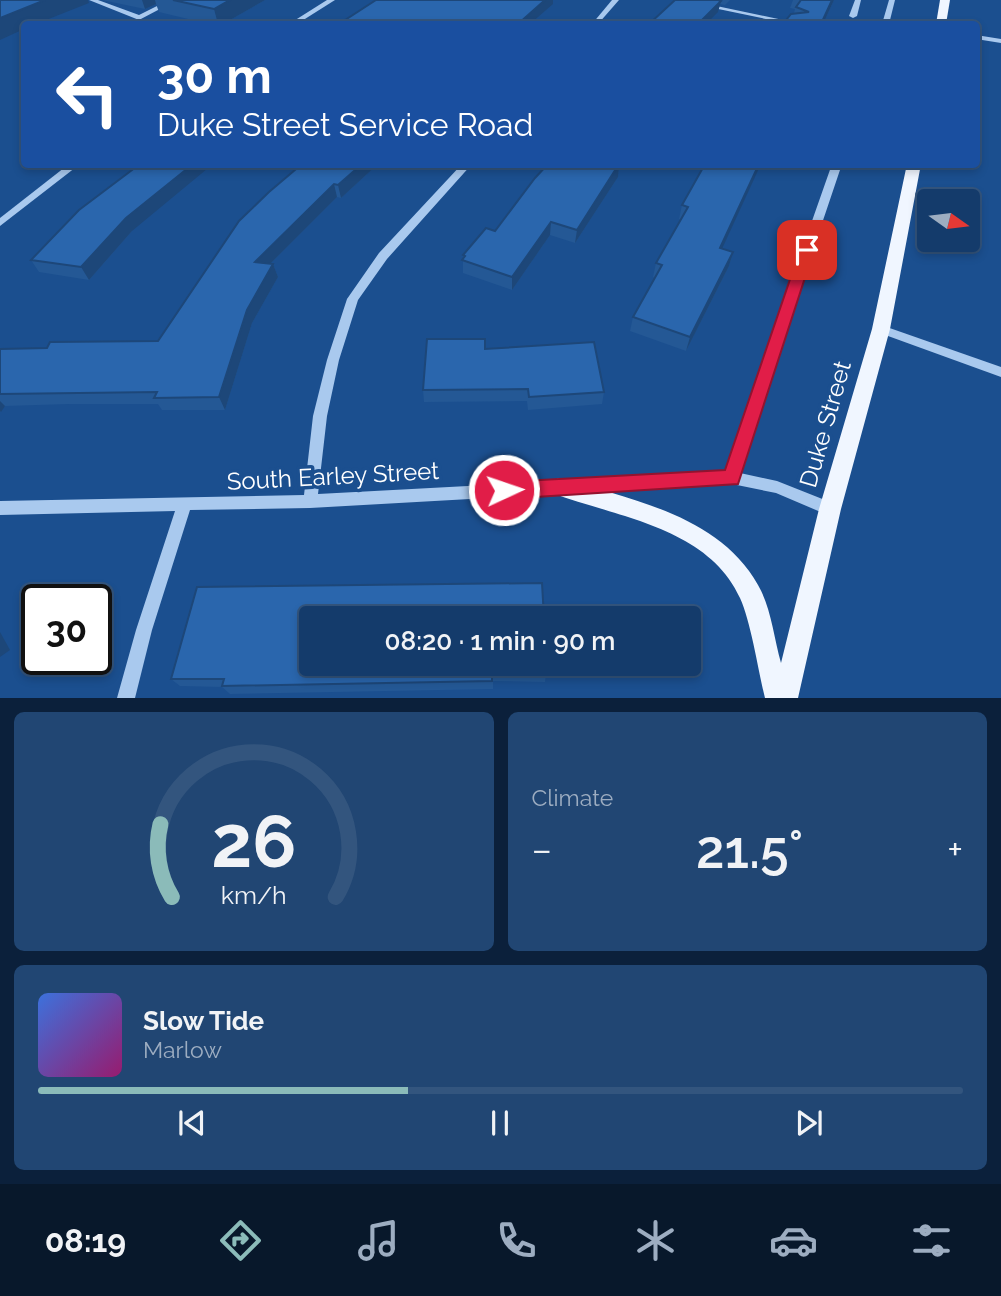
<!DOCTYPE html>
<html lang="en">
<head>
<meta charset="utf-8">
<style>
  body { margin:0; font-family:Raleway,sans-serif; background:#214673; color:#f1f3f6; height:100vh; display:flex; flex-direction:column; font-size:26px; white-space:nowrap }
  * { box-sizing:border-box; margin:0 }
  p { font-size:23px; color:#9dadc1 }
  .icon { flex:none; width:38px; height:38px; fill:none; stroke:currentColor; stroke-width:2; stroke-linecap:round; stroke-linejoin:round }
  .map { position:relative; height:698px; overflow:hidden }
  .side { display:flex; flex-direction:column; gap:14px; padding:14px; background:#0b203b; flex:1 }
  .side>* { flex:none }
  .top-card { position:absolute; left:21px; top:21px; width:959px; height:147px; border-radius:7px; box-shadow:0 4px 10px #0003,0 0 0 2px #33557e; background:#1a4fa0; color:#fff; overflow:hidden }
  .needle { width:46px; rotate:104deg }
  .fabs { position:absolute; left:917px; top:189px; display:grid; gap:14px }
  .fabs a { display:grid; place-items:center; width:63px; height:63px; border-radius:7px; background:#143b6b; box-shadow:0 4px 10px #0003,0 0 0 2px #33557e; font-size:35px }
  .speed { position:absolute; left:21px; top:584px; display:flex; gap:14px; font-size:35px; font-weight:700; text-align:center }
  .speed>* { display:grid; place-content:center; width:91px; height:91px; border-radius:50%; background:#143b6b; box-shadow:0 4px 10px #0003,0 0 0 2px #33557e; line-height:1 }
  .speed .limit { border:4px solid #111; border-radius:10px; background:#fff; color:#111 }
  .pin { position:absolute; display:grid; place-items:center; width:60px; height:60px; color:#fff; margin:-30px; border-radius:14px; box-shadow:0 4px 10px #0006 }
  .me { position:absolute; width:77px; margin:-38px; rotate:87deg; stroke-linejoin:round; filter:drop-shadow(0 0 5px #0008) }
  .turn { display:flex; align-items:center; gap:24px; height:147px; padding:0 21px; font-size:32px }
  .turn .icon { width:91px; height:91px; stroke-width:2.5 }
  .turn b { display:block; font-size:49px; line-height:60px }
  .big { font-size:52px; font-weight:600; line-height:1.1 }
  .side .card { flex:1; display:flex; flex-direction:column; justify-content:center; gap:10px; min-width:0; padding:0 24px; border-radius:10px; background:#214673 }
  .side .dial { align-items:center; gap:0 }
  .dial svg { height:182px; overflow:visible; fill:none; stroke:#33557e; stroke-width:7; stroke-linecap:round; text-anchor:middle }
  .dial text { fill:#f1f3f6; stroke:none }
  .song { display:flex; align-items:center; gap:21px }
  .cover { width:84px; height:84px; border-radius:10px; background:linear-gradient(135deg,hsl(220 70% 55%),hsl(320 70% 35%)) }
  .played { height:7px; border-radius:4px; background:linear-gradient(90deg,#8bbbb9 40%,#33557e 40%) }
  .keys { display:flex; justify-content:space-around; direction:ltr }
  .heat { display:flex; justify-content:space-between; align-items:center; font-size:38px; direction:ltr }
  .side .tiles { flex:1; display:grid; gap:14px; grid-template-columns:1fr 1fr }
  .card:last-child { grid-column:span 2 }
  .trip { position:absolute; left:299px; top:606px; width:402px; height:70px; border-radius:7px; background:#143b6b; box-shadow:0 4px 10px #0003,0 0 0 2px #33557e; font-weight:600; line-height:70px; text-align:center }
  .dock { display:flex; height:112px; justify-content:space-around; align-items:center; background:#08182b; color:#9dadc1 }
  .dock .icon { width:49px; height:49px }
  .dock .current { color:#8bbbb9 }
  .dock b { font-size:32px; color:#f1f3f6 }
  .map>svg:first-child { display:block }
</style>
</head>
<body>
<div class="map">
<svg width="1001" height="698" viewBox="0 0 1001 698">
  <rect width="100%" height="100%" fill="#1b4f8f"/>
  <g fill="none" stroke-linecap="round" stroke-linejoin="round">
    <!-- minor -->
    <g fill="#a9c9ee" fill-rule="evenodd">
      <path d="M 89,0 L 98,0 L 139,15 L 169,0 L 177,0 L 139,20 Z"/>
      <path d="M 327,0 L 335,0 L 297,24 L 289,24 Z"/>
      <path d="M 612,0 L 619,0 L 598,24 L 592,24 Z"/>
      <path d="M 675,0 L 688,0 L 802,24 L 790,24 Z"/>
      <path d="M 855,0 L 861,0 L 857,16 L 853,18 L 849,16 Z"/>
      <path d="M 889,0 L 895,0 L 889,24 L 882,24 Z"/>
      <path d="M 976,35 L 1001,39 L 1001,43 L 976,39 Z"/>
      <path d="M 69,164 L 80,164 L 0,226 L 0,218 Z"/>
      <path d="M 462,164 L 472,164 L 387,259 L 358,300 L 339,360 L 327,416 L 318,494 L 726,472 L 733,446 L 832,164 L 842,164 L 747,446 L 740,473 L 777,481 L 835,504 L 837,509 L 835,514 L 830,516 L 776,493 L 732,484 L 310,508 L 190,510 L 152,630 L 135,698 L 117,698 L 136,630 L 175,511 L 0,515 L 0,501 L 304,495 L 313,416 L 327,360 L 347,299 L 379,253 Z"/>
      <path d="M 881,325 L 1001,367 L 1001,377 L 877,332 L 875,329 L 877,326 Z"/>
    </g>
    <!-- major -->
    <g fill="#f0f6ff" fill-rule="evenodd">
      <path d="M 940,0 L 950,0 L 946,24 L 936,24 Z"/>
      <path d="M 907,164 L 921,164 L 890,329 L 841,509 L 798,698 L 765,698 C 758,670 751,622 740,598 C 708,527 616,517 552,493 L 549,487 L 552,481 L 559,478 C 630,499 719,515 758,585 C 771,607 774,638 781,663 L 819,509 L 872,329 Z"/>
    </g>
  </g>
  <!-- wall -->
  <g fill="#245895">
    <path d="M 102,0 L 265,0 L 223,24 L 209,24 L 159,12 L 156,4 L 145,9 Z"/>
    <path d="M 675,0 L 730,0 L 725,5 L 720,4 L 718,12 Z"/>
    <path d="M 793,0 L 834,0 L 823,24 L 794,13 L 795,9 L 790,8 Z"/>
    <path d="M 378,164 L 341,198 L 337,197 L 270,264 L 273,264 L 278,277 L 252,323 L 225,410 L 162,410 L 158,404 L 69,404 L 5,406 L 0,412 L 0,349 L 47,348 L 158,341 L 239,221 Z"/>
    <path d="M 548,164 L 621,164 L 619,167 L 618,177 L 575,243 L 550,235 L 512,290 L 463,273 L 463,255 L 495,231 Z"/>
    <path d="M 705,164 L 722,248 L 733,252 L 729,266 L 686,351 L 630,331 L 633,317 L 655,278 L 653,277 L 656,263 L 681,220 L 679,219 L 682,205 Z"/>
    <path d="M 132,231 L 89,280 L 39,272 L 31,260 Z"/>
    <path d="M 485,349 L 604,392 L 602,404 L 528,410 L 527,401 L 424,402 L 423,390 Z"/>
    <path d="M 197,587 L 546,674 L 545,682 L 493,681 L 493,689 L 230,694 L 222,687 L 180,686 L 171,679 Z"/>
  </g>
  <!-- shaded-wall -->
  <g fill="#1d4779">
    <path d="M 45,0 L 88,0 L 89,3 L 36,24 L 24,24 L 24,29 L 0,40 L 0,18 Z"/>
    <path d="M 142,0 L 155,0 L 156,4 L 145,9 Z"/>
    <path d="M 230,0 L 265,0 L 223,24 L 218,24 L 214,9 Z"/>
    <path d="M 545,0 L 553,0 L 553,4 L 530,24 L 518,24 Z"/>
    <path d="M 832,0 L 834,0 L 823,24 L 821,24 Z"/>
    <path d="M 721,1 L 718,12 L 706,24 L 698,24 Z"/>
    <path d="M 193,164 L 213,164 L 132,231 L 89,280 L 81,267 L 126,218 Z"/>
    <path d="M 362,164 L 378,164 L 341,198 L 338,185 Z"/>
    <path d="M 615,164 L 621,164 L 619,167 L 618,177 L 575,243 L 577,230 Z"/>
    <path d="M 759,164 L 761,164 L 716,262 L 720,248 Z"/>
    <path d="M 334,184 L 337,197 L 259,275 L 255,262 Z"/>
    <path d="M 551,222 L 550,235 L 512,290 L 512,277 Z"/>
    <path d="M 733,252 L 729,266 L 686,351 L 690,337 Z"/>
    <path d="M 273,264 L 278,277 L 252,323 L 225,410 L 219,397 L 247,310 Z"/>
    <path d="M 0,401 L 5,406 L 1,412 L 0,411 Z"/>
    <path d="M 0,632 L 10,650 L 0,657 Z"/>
  </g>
  <!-- building -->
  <g fill="#2a66ad" stroke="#1d4779" stroke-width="2">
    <path d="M 0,0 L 45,0 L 0,18 Z"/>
    <path d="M 173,0 L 230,0 L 214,9 Z"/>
    <path d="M 376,0 L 545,0 L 518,24 L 339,24 Z"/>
    <path d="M 675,0 L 718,0 L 721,1 L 698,24 L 649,24 Z"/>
    <path d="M 801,0 L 832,0 L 821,24 L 783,24 L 791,14 L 809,12 L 796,7 Z"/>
    <path d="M 140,164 L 193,164 L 126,218 L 81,267 L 31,260 L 79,210 Z"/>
    <path d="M 302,164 L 362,164 L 338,185 L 334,184 L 255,262 L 273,264 L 247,310 L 219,397 L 154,398 L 157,392 L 0,394 L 0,349 L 47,348 L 50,342 L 158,341 L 239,221 L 269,192 Z"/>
    <path d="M 548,164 L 619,164 L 577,230 L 551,222 L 512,277 L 462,260 L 465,256 L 463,255 L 486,228 L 495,231 L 535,178 Z"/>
    <path d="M 705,164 L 759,164 L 720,248 L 733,252 L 690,337 L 633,317 L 662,265 L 656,263 L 688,207 L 682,205 Z"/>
    <path d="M 427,339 L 485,339 L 485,349 L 594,342 L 604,392 L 529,397 L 528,389 L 423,390 Z"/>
    <path d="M 542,583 L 544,618 L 312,618 L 312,663 L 545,663 L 546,674 L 492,673 L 492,681 L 222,686 L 224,679 L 171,679 L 197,587 Z"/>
  </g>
  <!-- route -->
  <path fill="#e11d48" stroke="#92132f" stroke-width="2" d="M 807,245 L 814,250 L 738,484 L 504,499 L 497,496 L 494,490 L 497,484 L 504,482 L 725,470 L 800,250 Z"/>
  <g text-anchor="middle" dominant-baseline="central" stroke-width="7" stroke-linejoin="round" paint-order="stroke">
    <!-- street labels -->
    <g font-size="24" fill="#fff" stroke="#1b4f8f">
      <text transform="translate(825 424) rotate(-74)">Duke Street</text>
      <text transform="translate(333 476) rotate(-3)">South Earley Street</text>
    </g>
  </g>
</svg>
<div class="fabs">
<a><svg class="needle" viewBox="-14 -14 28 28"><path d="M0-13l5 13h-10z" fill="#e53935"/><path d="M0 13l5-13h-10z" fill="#9dadc1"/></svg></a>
</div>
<div class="speed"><div class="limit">30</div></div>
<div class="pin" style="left:807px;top:250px;background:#d93025"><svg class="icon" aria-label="arrive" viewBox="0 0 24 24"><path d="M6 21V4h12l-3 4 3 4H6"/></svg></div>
<svg class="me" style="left:504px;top:490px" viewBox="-20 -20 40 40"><circle r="17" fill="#e11d48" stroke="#fff" stroke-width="3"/><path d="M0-11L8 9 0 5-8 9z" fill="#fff"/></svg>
<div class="trip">08:20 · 1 min · 90 m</div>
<div class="top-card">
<div class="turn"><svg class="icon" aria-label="left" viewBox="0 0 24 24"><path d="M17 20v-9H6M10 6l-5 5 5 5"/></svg><div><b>30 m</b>Duke Street Service Road</div></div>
</div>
</div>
<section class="side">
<div class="tiles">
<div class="card dial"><svg viewBox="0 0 100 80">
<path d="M14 69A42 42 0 1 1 86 69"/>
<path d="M14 69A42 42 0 0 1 9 37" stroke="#8bbbb9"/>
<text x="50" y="56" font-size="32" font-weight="700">26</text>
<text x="50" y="72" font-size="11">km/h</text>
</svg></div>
<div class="card"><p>Climate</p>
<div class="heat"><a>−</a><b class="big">21.5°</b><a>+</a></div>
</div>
<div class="card">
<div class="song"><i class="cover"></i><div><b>Slow Tide</b><p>Marlow</p></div></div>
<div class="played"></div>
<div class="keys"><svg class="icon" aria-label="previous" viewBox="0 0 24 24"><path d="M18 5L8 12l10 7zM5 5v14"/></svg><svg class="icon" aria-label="pause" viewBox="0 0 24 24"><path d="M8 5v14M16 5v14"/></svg><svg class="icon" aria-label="next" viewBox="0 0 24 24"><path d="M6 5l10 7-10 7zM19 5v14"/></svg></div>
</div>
</div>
</section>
<nav class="dock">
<b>08:19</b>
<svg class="icon current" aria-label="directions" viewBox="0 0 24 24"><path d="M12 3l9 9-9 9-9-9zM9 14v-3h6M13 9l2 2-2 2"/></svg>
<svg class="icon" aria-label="music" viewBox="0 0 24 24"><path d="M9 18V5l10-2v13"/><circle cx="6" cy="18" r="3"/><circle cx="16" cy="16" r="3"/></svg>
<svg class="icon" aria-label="phone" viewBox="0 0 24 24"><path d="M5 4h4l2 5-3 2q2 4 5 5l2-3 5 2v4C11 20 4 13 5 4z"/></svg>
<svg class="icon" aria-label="climate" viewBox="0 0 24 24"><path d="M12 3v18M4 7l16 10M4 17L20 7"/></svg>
<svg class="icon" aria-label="car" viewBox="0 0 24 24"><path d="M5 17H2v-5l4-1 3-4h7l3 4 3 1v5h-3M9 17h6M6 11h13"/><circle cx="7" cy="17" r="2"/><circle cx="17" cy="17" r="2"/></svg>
<svg class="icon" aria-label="filters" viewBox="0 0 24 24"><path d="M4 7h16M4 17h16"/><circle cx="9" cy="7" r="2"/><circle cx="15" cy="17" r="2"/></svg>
</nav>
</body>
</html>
